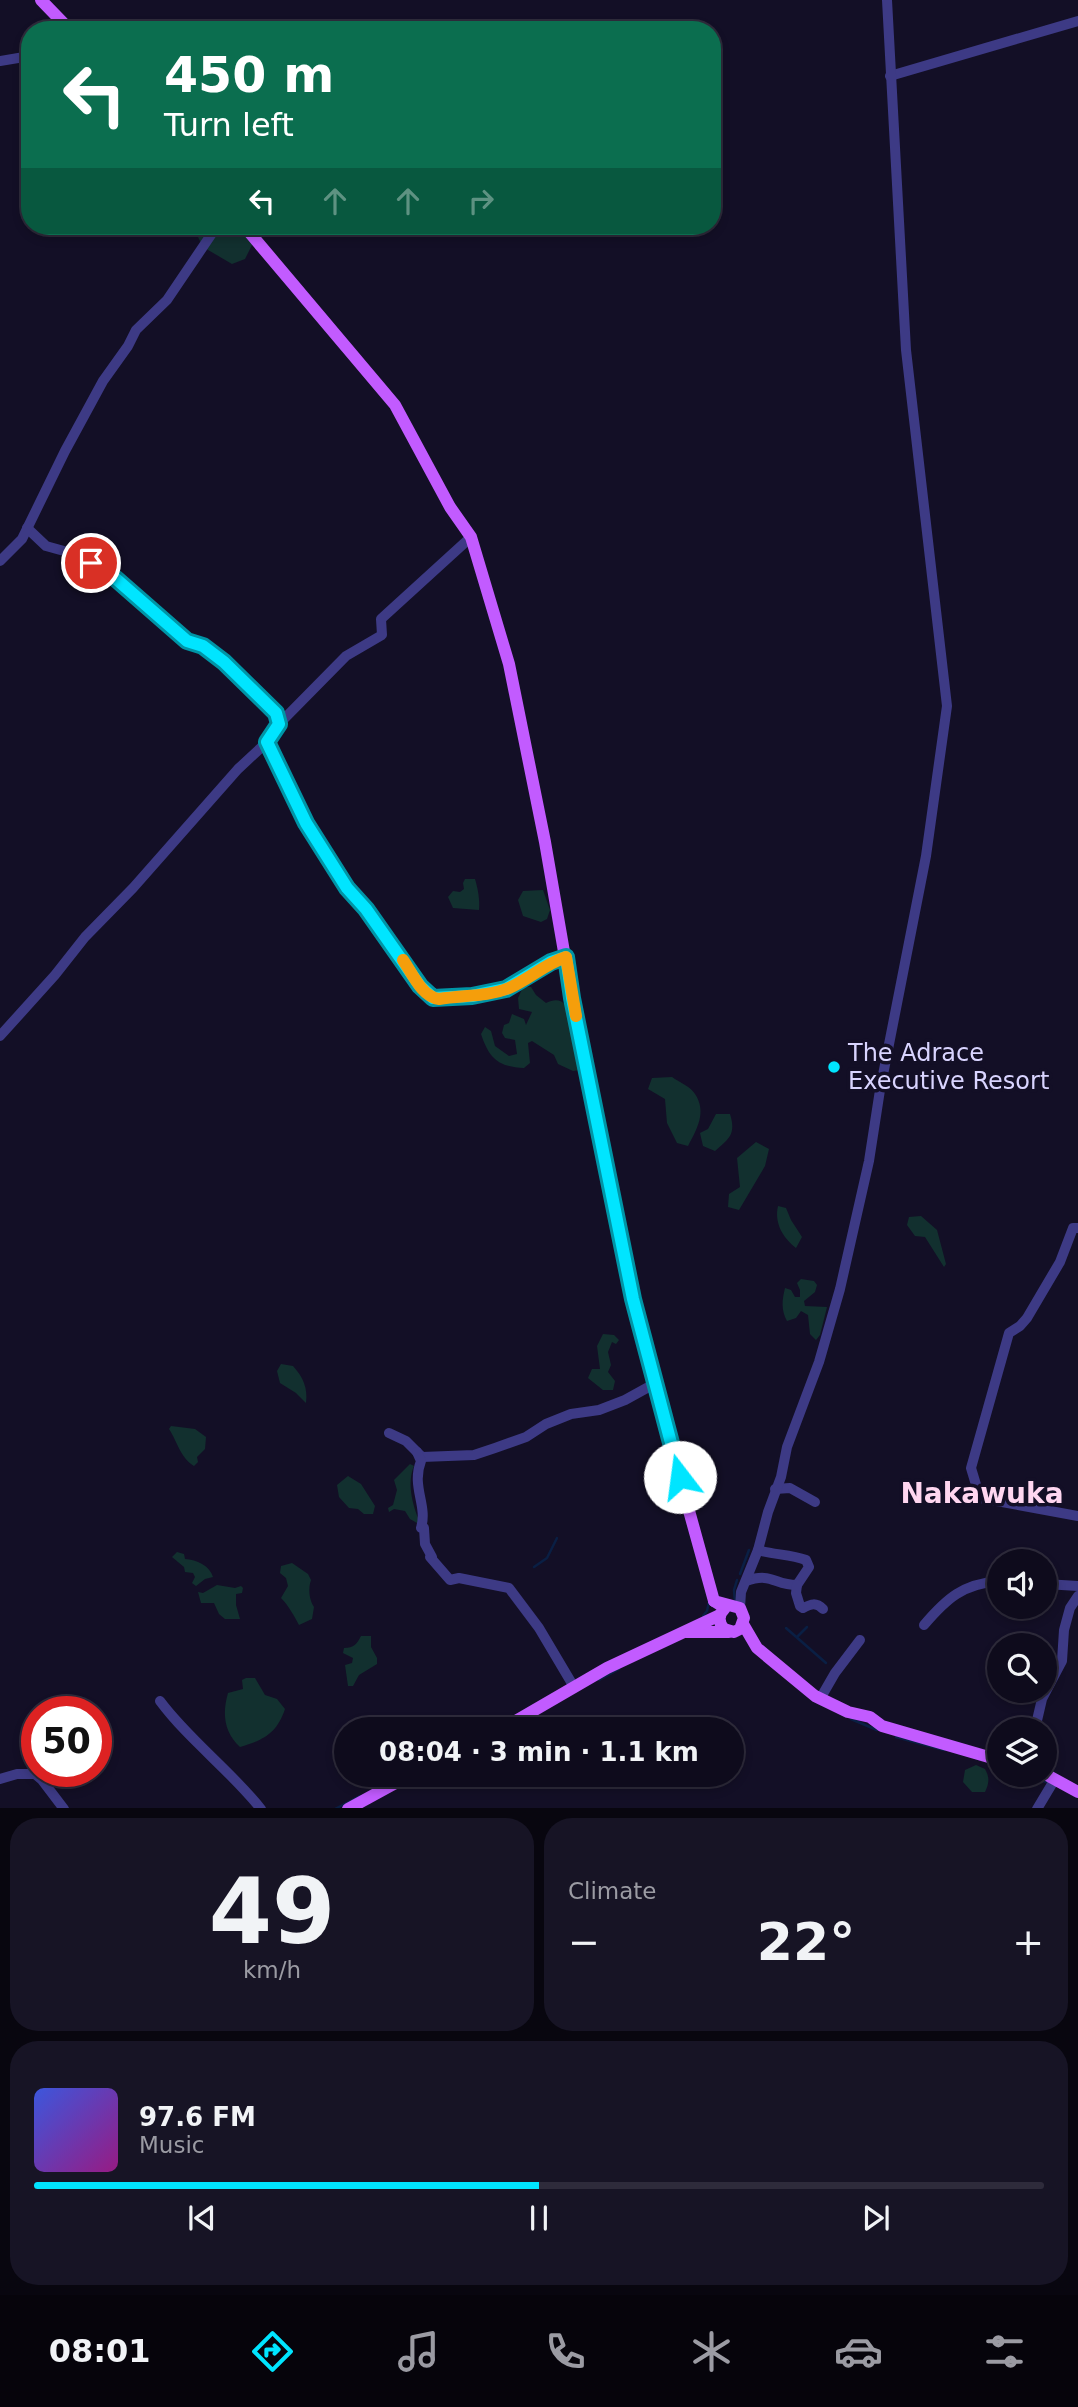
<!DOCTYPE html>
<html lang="en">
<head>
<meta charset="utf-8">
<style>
  body { margin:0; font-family:"DejaVu Sans",sans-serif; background:#171425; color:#f1f3f6; height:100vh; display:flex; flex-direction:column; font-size:26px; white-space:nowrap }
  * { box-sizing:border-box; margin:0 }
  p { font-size:23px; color:#9b9ba3 }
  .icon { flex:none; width:38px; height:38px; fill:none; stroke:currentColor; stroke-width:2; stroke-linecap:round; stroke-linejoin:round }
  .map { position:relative; height:1808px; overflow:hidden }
  .panel { display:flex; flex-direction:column; gap:10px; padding:10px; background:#08060f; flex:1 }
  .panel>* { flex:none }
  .hud { position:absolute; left:21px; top:21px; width:700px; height:214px; border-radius:28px; box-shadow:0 4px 10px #0003,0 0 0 2px #2e2b3b; background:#0b6e4f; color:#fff; overflow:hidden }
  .tools { position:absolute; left:987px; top:1549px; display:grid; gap:14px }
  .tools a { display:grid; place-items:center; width:70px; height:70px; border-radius:50%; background:#0e0b1c; box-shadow:0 4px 10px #0003,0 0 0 2px #2e2b3b; font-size:35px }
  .speed { position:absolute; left:21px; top:1696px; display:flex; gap:14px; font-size:35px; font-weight:700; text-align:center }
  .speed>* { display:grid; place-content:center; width:91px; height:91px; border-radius:50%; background:#0e0b1c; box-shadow:0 4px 10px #0003,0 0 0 2px #2e2b3b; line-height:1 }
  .speed .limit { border:10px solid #d22; background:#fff; color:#111 }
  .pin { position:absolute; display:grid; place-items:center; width:60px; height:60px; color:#fff; margin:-30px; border:4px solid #fff; border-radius:50%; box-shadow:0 2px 7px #0007 }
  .me { position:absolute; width:77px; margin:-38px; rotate:345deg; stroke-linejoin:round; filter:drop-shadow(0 0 5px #0008) }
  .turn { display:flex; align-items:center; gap:24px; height:147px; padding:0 28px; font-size:32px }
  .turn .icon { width:91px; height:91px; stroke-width:2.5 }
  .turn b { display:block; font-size:49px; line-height:60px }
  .lanes { display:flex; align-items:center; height:66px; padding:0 28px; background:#0003; justify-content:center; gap:35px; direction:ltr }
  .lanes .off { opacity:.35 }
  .big { font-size:52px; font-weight:600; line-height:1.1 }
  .panel .widget { flex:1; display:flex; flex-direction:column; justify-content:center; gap:10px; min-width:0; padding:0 24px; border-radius:28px; background:#171425 }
  .panel .dial { align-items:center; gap:0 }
  .dial b { font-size:91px; line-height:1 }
  .song { display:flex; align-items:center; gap:21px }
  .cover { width:84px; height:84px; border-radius:10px; background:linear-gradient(135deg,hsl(230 70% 55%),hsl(310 70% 35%)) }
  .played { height:7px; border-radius:4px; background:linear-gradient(90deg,#00e5ff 50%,#2e2b3b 50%) }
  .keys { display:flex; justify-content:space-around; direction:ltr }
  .heat { display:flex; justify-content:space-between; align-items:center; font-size:38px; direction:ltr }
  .panel .tiles { flex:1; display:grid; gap:10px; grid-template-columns:1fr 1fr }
  .widget:last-child { grid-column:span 2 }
  .trip { position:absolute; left:334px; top:1717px; width:410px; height:70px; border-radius:35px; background:#0e0b1c; box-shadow:0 4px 10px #0003,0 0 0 2px #2e2b3b; font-weight:600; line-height:70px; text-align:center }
  .tab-bar { display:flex; height:112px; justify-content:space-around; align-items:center; background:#06040b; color:#9b9ba3 }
  .tab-bar .icon { width:49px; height:49px }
  .tab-bar .active { color:#00e5ff }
  .tab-bar b { font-size:32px; color:#f1f3f6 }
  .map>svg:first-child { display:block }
</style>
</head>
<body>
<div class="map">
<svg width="1078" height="1809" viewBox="0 0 1078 1809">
  <rect width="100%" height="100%" fill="#130f26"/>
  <!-- green -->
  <g fill="#12302f">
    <path d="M 198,226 L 253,226 L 256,237 L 245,259 L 232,264 L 203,247 L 195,231 Z"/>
    <path d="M 465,879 L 475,879 C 478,889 480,900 479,910 L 453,908 L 448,897 L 453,891 L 460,892 L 464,889 L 463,883 Z"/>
    <path d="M 543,890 L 550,910 L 547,919 L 541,922 L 523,916 L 518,900 L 523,891 Z"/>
    <path d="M 523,987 L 531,987 L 536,995 L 546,1003 C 555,999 560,999 567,1006 L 580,1058 L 580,1070 L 573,1071 L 558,1064 L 554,1055 L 532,1041 L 528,1043 L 530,1063 L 524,1068 C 498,1067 489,1058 481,1034 L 485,1027 L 491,1031 L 495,1046 L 509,1056 L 517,1054 L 515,1040 L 505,1038 L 502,1033 L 504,1025 L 509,1023 L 512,1014 L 524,1019 L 526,1025 L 532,1012 L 519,1009 L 518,998 Z"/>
    <path d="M 672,1077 C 679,1082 691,1087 695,1094 C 707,1112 697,1129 688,1146 L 677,1143 L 667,1123 L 665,1099 L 648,1089 L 652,1078 Z"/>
    <path d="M 716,1114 L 730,1114 C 736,1134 730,1138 715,1151 L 703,1146 L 700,1133 L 708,1129 Z"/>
    <path d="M 756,1142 L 769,1149 L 765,1166 L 739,1210 L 728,1207 L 729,1194 L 740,1187 L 737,1158 Z"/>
    <path d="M 778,1206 L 786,1208 L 791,1220 L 802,1237 L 796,1248 C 783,1238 774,1223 778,1206 Z"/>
    <path d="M 921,1216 L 937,1230 L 946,1264 L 944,1267 L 925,1237 L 915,1236 L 907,1225 L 909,1217 Z"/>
    <path d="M 801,1279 L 814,1281 L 817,1285 L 815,1292 L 804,1301 L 805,1306 L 827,1307 L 820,1335 L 816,1340 L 810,1334 L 808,1315 L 801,1311 L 796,1318 L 787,1321 C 781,1310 782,1300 785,1288 L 791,1290 L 795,1297 L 800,1297 L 800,1290 L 797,1283 Z"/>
    <path d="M 603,1334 L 614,1335 L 619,1340 L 616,1344 L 612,1342 L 608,1352 L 611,1365 L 608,1372 L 615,1381 L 613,1390 L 603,1390 L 588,1378 L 592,1369 L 600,1369 L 597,1346 Z"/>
    <path d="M 281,1364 L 293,1366 C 303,1377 308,1388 306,1403 L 296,1393 L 280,1383 L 277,1371 Z"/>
    <path d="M 171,1426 L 195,1429 L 206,1437 L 205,1449 L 197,1457 L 198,1462 L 194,1466 C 180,1457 178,1443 169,1429 Z"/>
    <path d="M 410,1464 L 414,1466 C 407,1482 412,1504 419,1520 L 417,1523 L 410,1519 L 405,1511 L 394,1509 L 389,1512 L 388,1508 L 393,1505 L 397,1490 L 394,1480 Z"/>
    <path d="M 348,1476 L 361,1484 L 375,1506 L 373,1514 L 364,1514 L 358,1509 L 349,1508 L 339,1497 L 337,1485 Z"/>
    <path d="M 177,1552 L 184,1554 L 185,1559 C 197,1560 209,1565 213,1577 L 205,1579 L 196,1586 L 192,1583 L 195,1577 L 193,1573 L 185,1572 L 184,1567 L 172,1557 Z"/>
    <path d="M 292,1563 L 308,1574 L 311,1580 C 308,1588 309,1600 314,1607 L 312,1619 L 299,1625 C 294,1616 289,1606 281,1598 L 288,1586 L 286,1578 L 280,1573 L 281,1566 Z"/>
    <path d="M 217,1585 L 235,1588 L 241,1586 L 243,1588 L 242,1593 L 236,1594 L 236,1605 L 240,1619 L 225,1619 L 219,1614 L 214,1603 L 201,1603 L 198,1592 L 203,1593 Z"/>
    <path d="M 361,1636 L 371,1636 L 371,1647 L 377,1658 L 377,1664 L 359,1675 L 353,1686 L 348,1686 L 345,1665 L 352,1663 L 353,1658 L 343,1653 L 344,1648 C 354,1648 357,1644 361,1636 Z"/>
    <path d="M 246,1678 L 255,1678 L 265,1695 L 277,1699 L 285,1709 C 277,1733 264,1740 240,1747 C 224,1732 222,1714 228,1693 L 243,1689 L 242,1680 Z"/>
    <path d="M 976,1765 L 985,1769 C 990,1778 989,1783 985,1792 L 972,1792 L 963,1782 L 965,1770 Z"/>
  </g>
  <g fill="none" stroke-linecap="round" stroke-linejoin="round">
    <!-- stream -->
    <g stroke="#0a1f44" stroke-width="2.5">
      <path d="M 534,1567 L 547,1558 L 557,1538"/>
      <path d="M 740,1574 L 749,1550"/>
      <path d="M 735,1603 L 734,1590 L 737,1580"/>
      <path d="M 703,1616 L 707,1611 L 709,1602"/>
      <path d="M 786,1628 L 826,1663"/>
      <path d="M 797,1637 L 807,1627"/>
      <path d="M 599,1680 L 619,1669"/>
      <path d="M 851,1719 L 877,1730"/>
      <path d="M 487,1729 L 490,1728"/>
      <path d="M 896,1737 L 944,1750"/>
      <path d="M 1023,1774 L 1049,1783"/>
      <path d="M 335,1809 L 360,1796"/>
    </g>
    <!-- minor -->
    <g stroke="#3d3a85" stroke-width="10">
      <path d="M 0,61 L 30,56"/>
      <path d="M 890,76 L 1078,21"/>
      <path d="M 27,528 L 46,546 L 64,551 L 91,563 L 115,578 L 187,641 L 203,646 L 224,662 L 276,713 L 279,724"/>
      <path d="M 0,561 L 22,539 L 65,451 L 103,381 L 128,346 L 136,330 L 167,300 L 217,226"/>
      <path d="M 267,742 L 306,823 L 347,888 L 366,909 L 420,986 L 433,998 C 453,1001 500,994 519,984 C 535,974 548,963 566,957"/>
      <path d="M 0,1036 L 55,975 L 85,937 L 133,888 L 238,769 L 267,742 L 279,724 L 346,656 L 382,635 L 381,619 L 471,537"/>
      <path d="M 1078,1228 L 1073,1228 L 1060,1262 L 1027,1318 L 1020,1326 L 1009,1333 L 971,1468 L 980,1498 L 1078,1516"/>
      <path d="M 389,1433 L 406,1441 L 422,1457 L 474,1455 L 495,1448 L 526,1437 L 546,1424 L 571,1414 L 599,1410 L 625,1400 L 654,1384"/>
      <path d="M 417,1452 L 421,1461 C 411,1487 428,1505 421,1528 L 424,1528 L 425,1544 L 432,1557 L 430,1557 L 450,1580 L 459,1578 L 509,1588 L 539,1628 L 574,1687"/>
      <path d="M 775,1489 L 790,1488 L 815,1502"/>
      <path d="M 746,1581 C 772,1572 774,1585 797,1585 L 809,1567 L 806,1560 C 790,1554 774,1555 758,1550"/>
      <path d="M 1045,1584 L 1078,1586"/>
      <path d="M 797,1585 L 796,1593 L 800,1606 L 803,1608 C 811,1604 816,1602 823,1609"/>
      <path d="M 740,1608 L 741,1592 L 758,1550 L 768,1512 L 781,1477 L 787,1447 L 819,1362 L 840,1289 L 869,1161 L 880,1090 L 926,856 L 947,706 L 906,350 L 887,0"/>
      <path d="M 924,1625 C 947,1598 963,1584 999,1581"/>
      <path d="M 820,1699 L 835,1673 L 860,1640"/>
      <path d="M 160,1701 C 189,1740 230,1770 261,1809"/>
      <path d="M 1035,1729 L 1042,1699 L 1062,1661 L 1064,1630 L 1070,1608 L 1078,1596"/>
      <path d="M 0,1779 L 17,1774 L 35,1774 L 42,1780 L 64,1809"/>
      <path d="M 1037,1809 L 1055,1779"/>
    </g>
    <!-- major -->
    <g stroke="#c25bff" stroke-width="12">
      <path d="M 41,0 L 70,30"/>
      <path d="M 244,226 L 395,405 L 450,507 L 471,537 L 509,664 L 545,842 L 572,998 L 633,1299 L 649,1366 L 714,1601"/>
      <path d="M 714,1601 L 740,1608 L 744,1618 L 740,1629 L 734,1632 L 724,1629 C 718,1622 718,1615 725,1608 Z"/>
      <path d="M 743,1624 L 757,1648 L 815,1696 L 848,1712 L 870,1717 L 882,1726 L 999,1760"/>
      <path d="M 686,1632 L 729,1632"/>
      <path d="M 502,1729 L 607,1668 L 720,1615"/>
      <path d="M 1045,1774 L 1078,1792"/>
      <path d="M 348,1809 L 412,1774"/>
    </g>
  </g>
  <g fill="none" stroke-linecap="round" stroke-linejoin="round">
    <defs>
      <path id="route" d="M 91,563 L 115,578 L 187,641 L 203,646 L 224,662 L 276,713 L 279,724 L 267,742 L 306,823 L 347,888 L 366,909 L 420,986 L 433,998 L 472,996 L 506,989 L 551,962 L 566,957 L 572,998 L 633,1299 L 680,1477"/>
    </defs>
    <!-- route casing -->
    <use href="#route" stroke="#0095a6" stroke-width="18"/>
    <!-- route -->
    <use href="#route" stroke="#00e5ff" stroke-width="12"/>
    <!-- slow -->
    <path stroke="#f59e0b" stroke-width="12" d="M 403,960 C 412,973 422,997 439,999 C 462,995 487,997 509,988 C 529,979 545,964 566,957 L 576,1016"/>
  </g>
  <!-- markers -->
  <circle fill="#00e5ff" stroke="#130f26" stroke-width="2.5" cx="834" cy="1067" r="7"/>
  <g text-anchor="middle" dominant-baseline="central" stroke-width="7" stroke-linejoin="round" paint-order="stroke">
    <!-- poi labels -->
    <g font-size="24" fill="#d9d4ff" stroke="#130f26" text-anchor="start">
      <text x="848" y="1053">The Adrace<tspan x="848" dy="28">Executive Resort</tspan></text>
    </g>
    <!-- quarter labels -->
    <g font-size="28" font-weight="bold" fill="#ffd6f0" stroke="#130f26">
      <text x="982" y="1493">Nakawuka</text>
    </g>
  </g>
</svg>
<div class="tools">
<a><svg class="icon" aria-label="sound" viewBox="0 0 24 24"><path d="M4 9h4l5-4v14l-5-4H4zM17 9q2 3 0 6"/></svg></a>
<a><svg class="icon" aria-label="search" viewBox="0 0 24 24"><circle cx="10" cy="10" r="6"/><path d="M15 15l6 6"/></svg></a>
<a><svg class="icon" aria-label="layers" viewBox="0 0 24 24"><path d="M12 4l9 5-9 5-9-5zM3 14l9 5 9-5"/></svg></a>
</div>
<div class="speed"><div class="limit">50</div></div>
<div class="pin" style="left:91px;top:563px;background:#d93025"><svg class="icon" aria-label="arrive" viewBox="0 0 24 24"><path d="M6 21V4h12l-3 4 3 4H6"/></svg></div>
<svg class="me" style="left:680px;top:1477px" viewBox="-20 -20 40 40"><circle r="19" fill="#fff"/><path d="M0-13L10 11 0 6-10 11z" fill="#00e5ff"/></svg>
<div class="trip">08:04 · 3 min · 1.1 km</div>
<div class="hud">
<div class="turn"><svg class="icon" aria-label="left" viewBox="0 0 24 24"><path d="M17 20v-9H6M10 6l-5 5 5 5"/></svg><div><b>450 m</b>Turn left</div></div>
<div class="lanes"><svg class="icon" aria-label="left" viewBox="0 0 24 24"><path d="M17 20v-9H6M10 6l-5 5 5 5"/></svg><svg class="icon off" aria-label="ahead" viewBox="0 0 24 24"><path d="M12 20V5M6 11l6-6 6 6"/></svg><svg class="icon off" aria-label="ahead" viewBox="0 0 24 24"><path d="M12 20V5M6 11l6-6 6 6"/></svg><svg class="icon off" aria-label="right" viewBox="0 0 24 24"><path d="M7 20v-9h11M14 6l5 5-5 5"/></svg></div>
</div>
</div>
<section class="panel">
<div class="tiles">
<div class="widget dial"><b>49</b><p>km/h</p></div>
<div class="widget"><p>Climate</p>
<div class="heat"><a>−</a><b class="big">22°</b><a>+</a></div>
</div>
<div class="widget">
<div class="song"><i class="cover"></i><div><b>97.6 FM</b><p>Music</p></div></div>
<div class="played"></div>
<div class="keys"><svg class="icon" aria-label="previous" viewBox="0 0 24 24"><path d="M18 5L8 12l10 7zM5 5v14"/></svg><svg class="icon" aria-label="pause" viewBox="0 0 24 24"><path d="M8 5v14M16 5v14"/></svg><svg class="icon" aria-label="next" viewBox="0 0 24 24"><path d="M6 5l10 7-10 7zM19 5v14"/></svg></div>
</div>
</div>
</section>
<nav class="tab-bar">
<b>08:01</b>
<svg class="icon active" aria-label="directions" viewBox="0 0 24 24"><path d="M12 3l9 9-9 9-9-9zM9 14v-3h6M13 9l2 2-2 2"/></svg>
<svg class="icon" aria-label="music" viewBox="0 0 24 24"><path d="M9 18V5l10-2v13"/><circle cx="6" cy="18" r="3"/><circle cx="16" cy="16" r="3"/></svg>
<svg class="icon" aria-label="phone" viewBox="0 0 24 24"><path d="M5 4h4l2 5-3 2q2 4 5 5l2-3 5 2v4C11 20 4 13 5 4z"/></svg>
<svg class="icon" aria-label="climate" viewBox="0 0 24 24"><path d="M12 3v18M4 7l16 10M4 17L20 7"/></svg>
<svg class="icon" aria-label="car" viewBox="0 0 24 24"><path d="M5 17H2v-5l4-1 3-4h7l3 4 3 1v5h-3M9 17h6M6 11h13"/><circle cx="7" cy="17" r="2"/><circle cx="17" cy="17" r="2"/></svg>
<svg class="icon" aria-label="filters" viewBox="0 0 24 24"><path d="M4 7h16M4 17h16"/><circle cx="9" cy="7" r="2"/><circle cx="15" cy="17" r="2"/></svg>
</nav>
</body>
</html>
